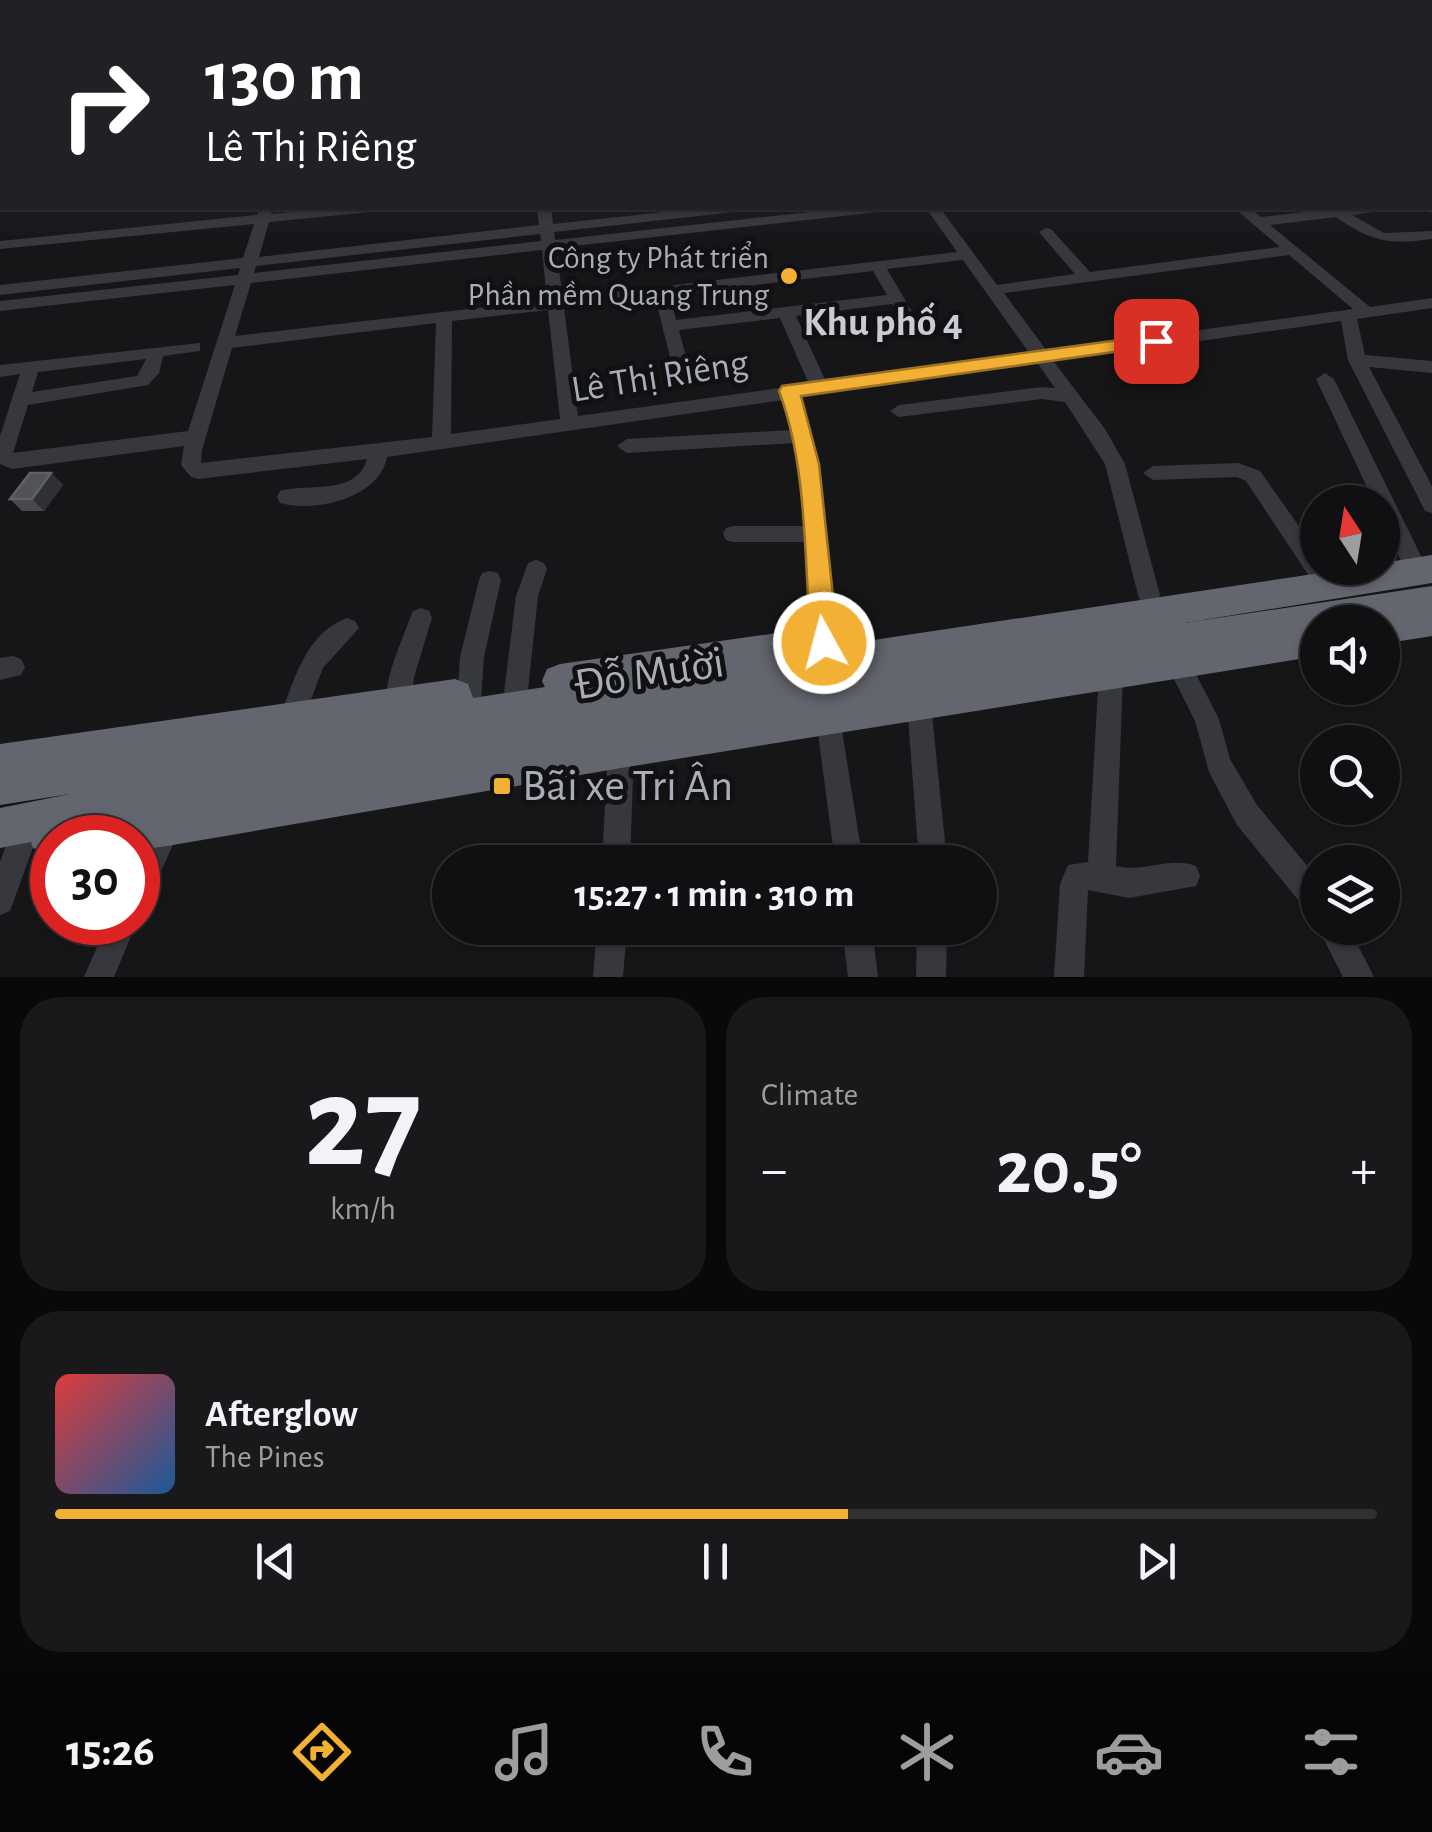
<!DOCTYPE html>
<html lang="en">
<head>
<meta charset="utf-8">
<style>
  body { margin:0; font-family:"Alegreya Sans",sans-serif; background:#19191b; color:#f1f3f6; height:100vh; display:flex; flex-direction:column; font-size:38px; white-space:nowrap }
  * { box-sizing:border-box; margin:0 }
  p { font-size:32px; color:#9c9d9f }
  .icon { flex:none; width:55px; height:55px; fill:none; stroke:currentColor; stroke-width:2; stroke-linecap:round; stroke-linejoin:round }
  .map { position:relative; height:977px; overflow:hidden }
  .panel { display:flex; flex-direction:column; gap:20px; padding:20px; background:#09090a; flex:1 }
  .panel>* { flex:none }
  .top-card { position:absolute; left:0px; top:0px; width:1432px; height:210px; box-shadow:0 2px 8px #0004,0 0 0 2px #303032; background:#202124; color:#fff; overflow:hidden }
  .needle { width:65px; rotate:348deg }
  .tools { position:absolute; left:1300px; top:485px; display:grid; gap:20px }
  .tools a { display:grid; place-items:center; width:100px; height:100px; border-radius:50%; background:#101012; box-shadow:0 2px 8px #0004,0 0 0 2px #303032; font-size:50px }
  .speed { position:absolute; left:30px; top:815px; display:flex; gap:20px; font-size:50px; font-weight:700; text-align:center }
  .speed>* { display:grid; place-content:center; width:130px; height:130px; border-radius:50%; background:#101012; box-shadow:0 2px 8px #0004,0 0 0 2px #303032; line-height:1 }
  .speed .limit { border:15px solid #d22; background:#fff; color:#111 }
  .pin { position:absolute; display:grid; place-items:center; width:85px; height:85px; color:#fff; margin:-42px; border-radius:20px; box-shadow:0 5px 15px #0006 }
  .me { position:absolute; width:110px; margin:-55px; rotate:353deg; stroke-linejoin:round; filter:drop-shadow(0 0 8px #0008) }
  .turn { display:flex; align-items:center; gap:35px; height:210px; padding:0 40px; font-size:45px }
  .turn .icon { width:130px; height:130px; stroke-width:2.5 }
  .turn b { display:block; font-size:70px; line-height:85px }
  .big { font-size:75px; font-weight:700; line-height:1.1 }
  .panel .card { flex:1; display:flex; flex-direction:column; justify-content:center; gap:15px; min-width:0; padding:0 35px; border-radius:40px; background:#19191b }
  .panel .dial { align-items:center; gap:0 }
  .dial b { font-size:130px; line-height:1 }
  .song { display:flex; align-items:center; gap:30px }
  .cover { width:120px; height:120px; border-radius:15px; background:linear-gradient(135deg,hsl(0 70% 55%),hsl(210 70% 35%)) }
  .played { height:10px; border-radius:5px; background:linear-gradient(90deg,#f2b134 60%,#303032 60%) }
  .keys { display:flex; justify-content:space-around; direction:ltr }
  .heat { display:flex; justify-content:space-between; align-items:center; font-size:55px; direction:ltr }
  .panel .tiles { flex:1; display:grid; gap:20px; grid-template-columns:1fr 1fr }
  .card:last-child { grid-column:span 2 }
  .trip { position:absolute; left:432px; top:845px; width:565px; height:100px; border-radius:50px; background:#101012; box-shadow:0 2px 8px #0004,0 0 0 2px #303032; font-weight:700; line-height:100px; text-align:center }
  .dock { display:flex; height:160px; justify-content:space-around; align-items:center; background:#060607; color:#9c9d9f }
  .dock .icon { width:70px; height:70px }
  .dock .active { color:#f2b134 }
  .dock b { font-size:45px; color:#f1f3f6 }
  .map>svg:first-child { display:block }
</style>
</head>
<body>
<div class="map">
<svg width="1432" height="977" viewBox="0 0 1432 977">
  <rect width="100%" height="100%" fill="#161618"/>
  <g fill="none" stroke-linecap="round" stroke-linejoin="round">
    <!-- minor -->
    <g fill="#37383d" fill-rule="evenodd">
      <rect x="1430" y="103" width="2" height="6"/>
      <path d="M 2,150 L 2,160 L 0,161 L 0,151 Z"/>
      <rect x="1430" y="164" width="2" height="8"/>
      <path d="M 2,168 L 2,178 L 0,179 L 0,169 Z"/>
      <path d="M 1430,204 L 1432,213 L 1421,208 L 1430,208 Z"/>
      <path d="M 259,208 L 273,208 L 271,214 L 333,208 L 377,208 L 370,212 L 269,222 L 259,257 L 539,225 L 537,208 L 551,208 L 553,224 L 701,208 L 741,208 L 734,212 L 554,232 L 555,240 L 845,208 L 885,208 L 878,212 L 556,248 L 563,298 L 957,252 L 926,208 L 940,208 L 997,285 L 1075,274 L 1039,232 L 1046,228 L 1051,229 L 1090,272 L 1280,247 L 1234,208 L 1249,208 L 1261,217 L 1338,208 L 1382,208 L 1380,211 L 1352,215 L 1384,233 L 1432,231 L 1432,239 C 1389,245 1372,242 1336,217 L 1270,225 L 1370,307 L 1432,298 L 1432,308 L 1357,319 L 1365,355 L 1432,361 L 1432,373 L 1369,367 L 1432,486 L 1432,513 L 1425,511 L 1348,360 L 1341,321 L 1054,362 L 1105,429 L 1125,464 L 1160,595 L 1157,602 L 1149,605 L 1141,602 L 1138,595 L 1105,464 L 1065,402 L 1042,399 L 899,417 L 890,411 L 899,405 L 1042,387 L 1055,388 L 1038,364 L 800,398 C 827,476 825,561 836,643 L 832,650 L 824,653 L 816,650 L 812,643 L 805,542 L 733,542 L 726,540 L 723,534 L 726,528 L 733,526 L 804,526 L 794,443 L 627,453 L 617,446 L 627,439 L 792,430 L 783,400 L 387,457 C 380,498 315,513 280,503 L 277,497 L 280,491 C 308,483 357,496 367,459 L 198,479 L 191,477 L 181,465 L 184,446 L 12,469 L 0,464 L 0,436 L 20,374 L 0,377 L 0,365 L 200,343 L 200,351 L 163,356 L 159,373 L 148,385 L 28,405 L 13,453 L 188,431 L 235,285 L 0,311 L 0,301 L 238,275 L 240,268 L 0,295 L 0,285 L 243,258 L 254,224 L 0,249 L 0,241 L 257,215 ZM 540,234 L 541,241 L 254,273 L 256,266 ZM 542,250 L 547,300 L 235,336 L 251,283 ZM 1289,255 L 1353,309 L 1047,351 L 1004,293 ZM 963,260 L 1030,354 L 826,382 L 796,316 L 892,304 L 904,326 L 916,326 L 918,322 L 887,269 ZM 873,271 L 887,295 L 676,320 L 670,295 ZM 655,297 L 671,361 L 677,363 L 686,357 L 679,330 L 780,318 L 809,384 L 578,416 L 564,308 ZM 548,310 L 560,419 L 451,434 L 452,321 ZM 436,323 L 432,437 L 201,463 L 202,450 L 232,348 ZM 146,359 L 137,376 L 32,392 L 38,372 Z"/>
      <path d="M 1325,373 L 1334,379 L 1421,556 L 1418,562 L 1410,565 L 1402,562 C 1392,542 1382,525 1382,502 L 1374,502 L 1316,379 Z"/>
      <path d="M 1238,463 L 1260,471 L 1318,553 L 1318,568 L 1327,568 L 1325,576 L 1317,579 L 1309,576 L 1246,481 L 1237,477 L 1153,480 L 1143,473 L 1153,466 Z"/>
      <path d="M 536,560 L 544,563 L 547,569 L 538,596 L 526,709 L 523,717 L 514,721 L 505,717 L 502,709 L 516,596 L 528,563 Z"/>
      <path d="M 490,571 L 498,573 L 501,580 L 484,657 L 480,715 L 477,723 L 468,727 L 459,723 L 456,715 L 460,657 L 479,580 L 482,573 Z"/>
      <path d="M 421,608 L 429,611 L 432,618 L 414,677 L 408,721 L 399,725 L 390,721 C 377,691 400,647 410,618 L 413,611 Z"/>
      <path d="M 347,618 L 355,621 L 359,628 L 323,668 L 300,728 L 291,732 L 282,728 L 279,720 C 293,683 305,633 347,618 Z"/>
      <path d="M 1178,652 L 1186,655 L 1219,719 L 1230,759 L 1257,805 L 1318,879 L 1318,916 L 1308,912 L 1237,825 L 1209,772 L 1195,721 L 1166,663 L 1170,655 Z"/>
      <path d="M 13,656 L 21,659 L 25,667 L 21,675 L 0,680 L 0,658 Z"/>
      <path d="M 1111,663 L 1119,666 L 1123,674 L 1116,866 C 1142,873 1171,856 1196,866 L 1200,876 L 1196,886 L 1129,898 L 1088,890 L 1084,977 L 1054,977 L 1060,884 L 1068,865 L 1088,862 L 1099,674 L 1103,666 Z"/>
      <path d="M 919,692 L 928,696 L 931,704 L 947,862 L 919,862 L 907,704 L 910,696 Z"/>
      <path d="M 828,706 L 837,710 L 840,718 L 863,862 L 835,862 L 816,718 L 819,710 Z"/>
      <path d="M 621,736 L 630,740 L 634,749 L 630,862 L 602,862 L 608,749 L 612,740 Z"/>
      <path d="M 168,811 L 178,815 L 182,825 L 148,900 L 138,904 L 138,860 L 158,815 Z"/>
      <path d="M 24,820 L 34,824 L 38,834 L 10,911 L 0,915 L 0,862 L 14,824 Z"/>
      <path d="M 108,922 L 137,922 L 114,977 L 84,977 Z"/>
      <path d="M 597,928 L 627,928 L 623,977 L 593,977 Z"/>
      <path d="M 842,928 L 872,928 L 878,977 L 848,977 Z"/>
      <path d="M 917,928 L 947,928 L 946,977 L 916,977 Z"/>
      <path d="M 1318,928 L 1349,928 L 1374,977 L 1343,977 Z"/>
    </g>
    <!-- highway -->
    <path fill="#63666e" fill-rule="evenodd" d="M 1432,555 L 1432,583 L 1184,623 L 1432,586 L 1432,636 L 1382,644 L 1382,622 L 1318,622 L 1318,656 L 621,768 L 167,846 L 138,850 L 138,838 L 52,838 L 52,854 L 33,848 L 31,842 L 0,848 L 0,808 L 70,794 L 0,805 L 0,744 L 455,679 L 468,684 L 473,698 L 545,687 L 542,681 L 547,669 L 560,664 L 791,631 L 803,636 L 807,650 L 1354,568 L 1382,568 L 1382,563 Z"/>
  </g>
  <!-- wall -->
  <path fill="#47494d" d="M 51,473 L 63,485 L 44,511 L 22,511 L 10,499 Z"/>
  <!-- shaded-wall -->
  <path fill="#2f3033" d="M 51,473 L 63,485 L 44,511 L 32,499 Z"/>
  <!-- building -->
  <path fill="#525359" stroke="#5f6168" stroke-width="2.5" d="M 30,473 L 51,473 L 32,499 L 10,499 Z"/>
  <!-- sky -->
  <linearGradient id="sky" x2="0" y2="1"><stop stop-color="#0c0c0d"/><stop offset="0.43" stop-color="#363c48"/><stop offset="1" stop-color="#363c48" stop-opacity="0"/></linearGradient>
  <rect width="1432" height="239" fill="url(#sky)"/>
  <!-- route -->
  <path fill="#f2b134" stroke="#9d7322" stroke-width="2.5" d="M 1156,335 L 1163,336 L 1163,345 L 801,396 L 819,464 L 838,643 L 834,651 L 824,655 L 815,651 L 811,643 C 804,561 808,468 779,391 L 782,386 Z"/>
  <!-- markers -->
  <g fill="#f2b134" stroke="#111113" stroke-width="4">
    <circle cx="789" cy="276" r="10"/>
    <rect x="492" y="776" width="20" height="20" rx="5"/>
  </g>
  <g text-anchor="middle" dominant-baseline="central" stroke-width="10" stroke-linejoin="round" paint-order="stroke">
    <!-- far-poi labels -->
    <g font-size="32" fill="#a8adb8" stroke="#111113" text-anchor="end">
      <text x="769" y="258">Công ty Phát triển<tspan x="769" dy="37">Phần mềm Quang Trung</tspan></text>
    </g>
    <!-- street labels -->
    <g font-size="38" fill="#a8adb8" stroke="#111113">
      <text transform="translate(660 377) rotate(-9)">Lê Thị Riêng</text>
    </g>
    <!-- neighbourhood labels -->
    <g font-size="40" font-weight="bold" fill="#c9ccd4" stroke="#111113">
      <text x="883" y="323">Khu phố 4</text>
    </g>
    <!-- near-street labels -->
    <g font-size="45" fill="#a8adb8" stroke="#111113">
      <text transform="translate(649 674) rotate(-9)">Đỗ Mười</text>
    </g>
    <!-- near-poi labels -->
    <g font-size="45" fill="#a8adb8" stroke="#111113" text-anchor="start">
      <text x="522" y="786">Bãi xe Tri Ân</text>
    </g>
  </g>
</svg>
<div class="tools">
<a><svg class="needle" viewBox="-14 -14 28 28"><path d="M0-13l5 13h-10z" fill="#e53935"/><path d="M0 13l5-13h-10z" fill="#9c9d9f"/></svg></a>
<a><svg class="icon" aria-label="sound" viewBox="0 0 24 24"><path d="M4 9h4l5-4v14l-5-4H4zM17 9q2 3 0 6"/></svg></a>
<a><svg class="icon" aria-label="search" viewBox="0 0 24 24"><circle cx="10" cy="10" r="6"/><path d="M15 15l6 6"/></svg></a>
<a><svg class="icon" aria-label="layers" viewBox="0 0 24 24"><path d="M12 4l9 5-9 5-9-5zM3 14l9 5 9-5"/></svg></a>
</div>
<div class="speed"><div class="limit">30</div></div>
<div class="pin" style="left:1156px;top:341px;background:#d93025"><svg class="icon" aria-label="arrive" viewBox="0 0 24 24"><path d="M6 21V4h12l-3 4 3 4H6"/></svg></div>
<svg class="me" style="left:824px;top:643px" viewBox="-20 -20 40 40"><circle r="17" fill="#f2b134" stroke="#fff" stroke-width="3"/><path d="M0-11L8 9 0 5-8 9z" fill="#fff"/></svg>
<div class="trip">15:27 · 1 min · 310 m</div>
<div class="top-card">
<div class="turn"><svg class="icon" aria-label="right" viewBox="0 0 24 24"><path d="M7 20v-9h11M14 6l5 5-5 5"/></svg><div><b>130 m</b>Lê Thị Riêng</div></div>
</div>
</div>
<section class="panel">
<div class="tiles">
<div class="card dial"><b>27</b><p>km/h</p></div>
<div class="card"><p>Climate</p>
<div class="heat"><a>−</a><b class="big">20.5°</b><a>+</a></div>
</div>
<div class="card">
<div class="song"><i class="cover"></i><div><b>Afterglow</b><p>The Pines</p></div></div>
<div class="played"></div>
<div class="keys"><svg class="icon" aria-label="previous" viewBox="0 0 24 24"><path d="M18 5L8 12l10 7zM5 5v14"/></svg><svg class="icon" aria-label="pause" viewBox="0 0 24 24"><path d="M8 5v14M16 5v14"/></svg><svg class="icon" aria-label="next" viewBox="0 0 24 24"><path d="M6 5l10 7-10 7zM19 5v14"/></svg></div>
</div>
</div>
</section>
<nav class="dock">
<b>15:26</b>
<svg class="icon active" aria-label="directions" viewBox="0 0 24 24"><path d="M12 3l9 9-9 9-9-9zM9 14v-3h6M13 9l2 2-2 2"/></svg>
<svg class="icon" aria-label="music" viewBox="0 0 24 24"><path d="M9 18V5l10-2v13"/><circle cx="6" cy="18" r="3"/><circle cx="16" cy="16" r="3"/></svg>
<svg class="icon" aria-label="phone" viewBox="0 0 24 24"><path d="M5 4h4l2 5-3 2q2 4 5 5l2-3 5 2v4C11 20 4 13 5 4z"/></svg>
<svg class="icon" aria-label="climate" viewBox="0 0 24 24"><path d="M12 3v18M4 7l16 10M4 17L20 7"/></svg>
<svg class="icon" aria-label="car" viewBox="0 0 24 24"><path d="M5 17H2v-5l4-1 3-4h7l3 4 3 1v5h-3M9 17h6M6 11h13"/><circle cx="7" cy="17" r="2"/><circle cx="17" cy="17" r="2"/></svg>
<svg class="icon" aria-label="filters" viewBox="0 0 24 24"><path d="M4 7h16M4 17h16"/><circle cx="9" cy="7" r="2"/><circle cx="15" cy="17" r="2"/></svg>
</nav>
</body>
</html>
